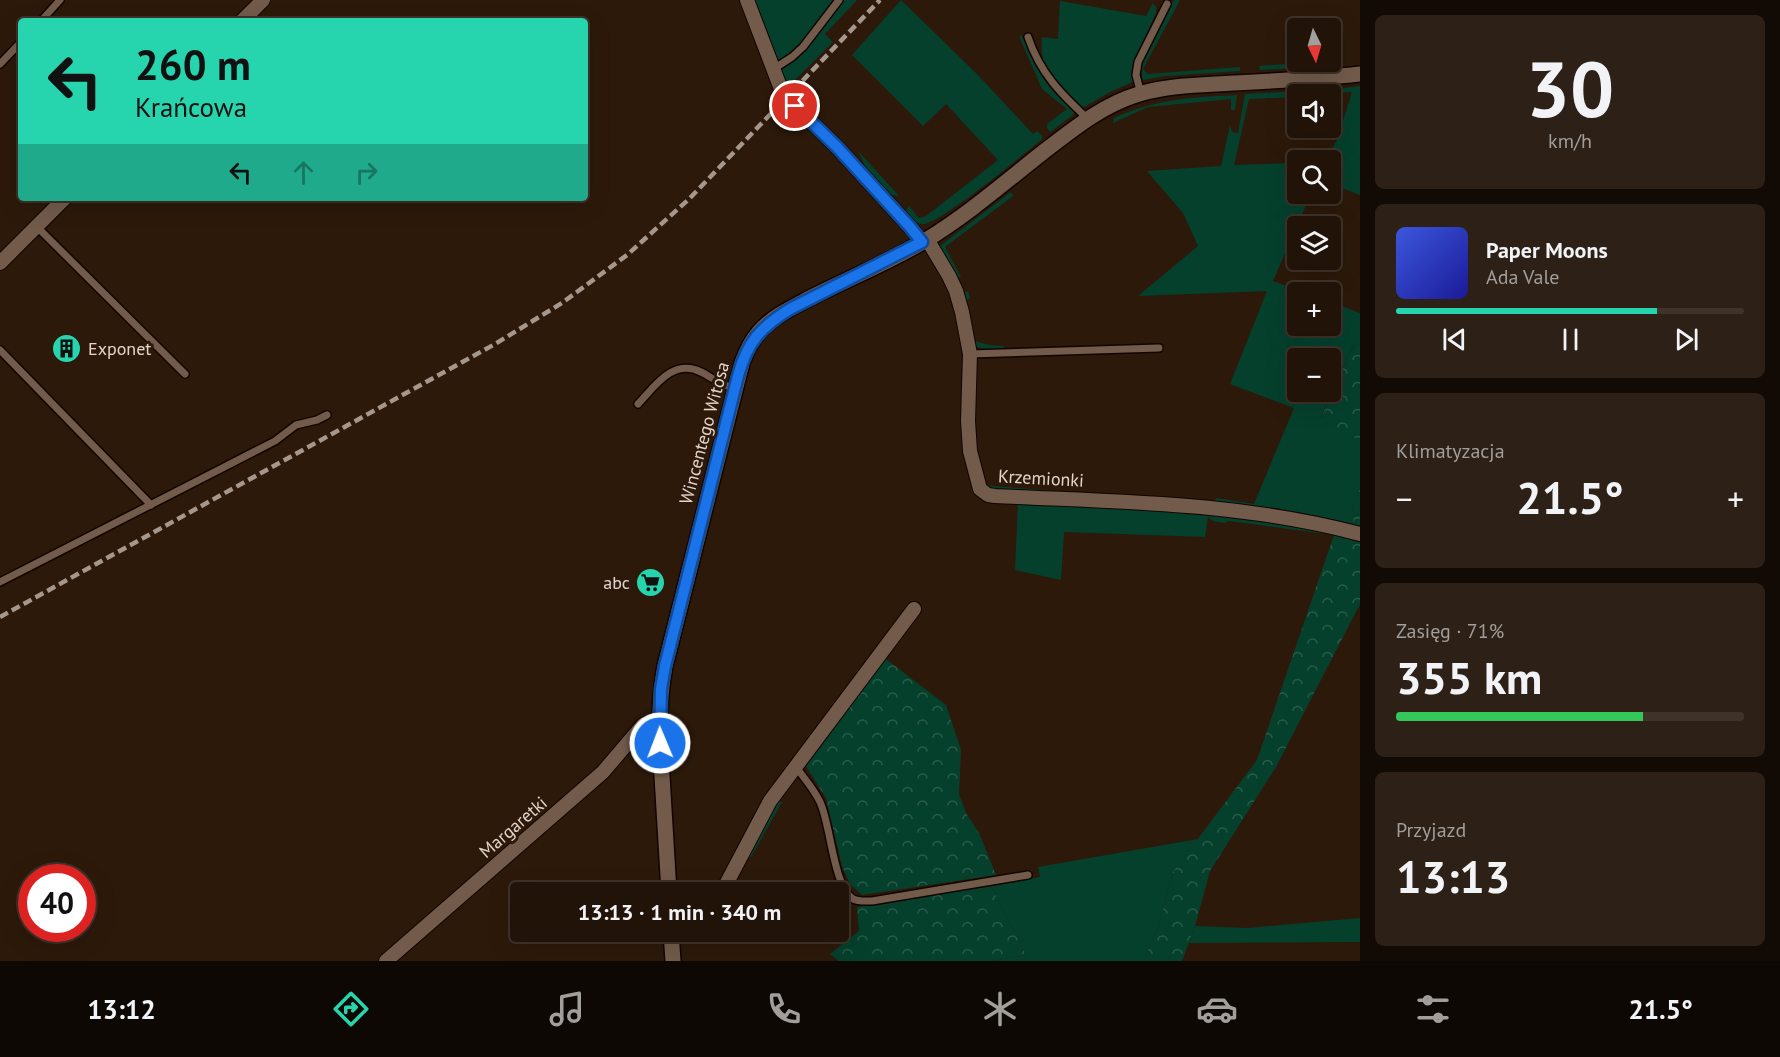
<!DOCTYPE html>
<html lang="pl">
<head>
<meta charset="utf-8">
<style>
  body { margin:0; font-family:"PT Sans",sans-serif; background:#2d2016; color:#f1f3f6; height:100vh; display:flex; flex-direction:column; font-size:22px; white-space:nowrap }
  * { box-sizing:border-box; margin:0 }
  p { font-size:20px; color:#a29e9c }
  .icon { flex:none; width:33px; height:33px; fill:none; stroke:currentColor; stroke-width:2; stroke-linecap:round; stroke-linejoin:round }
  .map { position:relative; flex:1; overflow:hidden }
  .sheet { display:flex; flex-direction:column; gap:15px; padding:15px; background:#120a04; width:420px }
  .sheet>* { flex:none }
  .banner { position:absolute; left:18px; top:18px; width:570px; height:183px; border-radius:6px; box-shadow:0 6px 24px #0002,0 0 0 2px #3e3229; background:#26d5ae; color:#111; overflow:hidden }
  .needle { width:39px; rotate:175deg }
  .fabs { position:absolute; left:1287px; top:18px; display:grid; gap:12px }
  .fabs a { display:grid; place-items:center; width:54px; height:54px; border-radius:6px; background:#211308; box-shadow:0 6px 24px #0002,0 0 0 2px #3e3229; font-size:30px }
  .speed { position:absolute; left:18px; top:864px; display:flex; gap:12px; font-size:30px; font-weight:700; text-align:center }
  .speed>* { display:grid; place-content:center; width:78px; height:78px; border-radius:50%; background:#211308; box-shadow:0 6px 24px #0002,0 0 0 2px #3e3229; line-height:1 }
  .speed .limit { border:9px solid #d22; background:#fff; color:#111 }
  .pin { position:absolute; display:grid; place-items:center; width:51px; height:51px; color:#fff; margin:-26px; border:3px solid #fff; border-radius:50%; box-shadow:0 2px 6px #0007 }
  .me { position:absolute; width:66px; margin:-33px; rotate:359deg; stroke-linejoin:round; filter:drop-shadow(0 0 4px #0008) }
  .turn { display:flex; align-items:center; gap:21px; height:126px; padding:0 18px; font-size:27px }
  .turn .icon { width:78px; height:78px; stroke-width:2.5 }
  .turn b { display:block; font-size:42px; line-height:51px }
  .lanes { display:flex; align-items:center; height:57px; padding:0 18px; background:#0003; justify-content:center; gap:30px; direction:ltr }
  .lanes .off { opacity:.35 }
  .big { font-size:45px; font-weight:700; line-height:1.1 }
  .sheet .tile { flex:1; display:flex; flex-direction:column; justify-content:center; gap:9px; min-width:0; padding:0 21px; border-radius:9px; background:#2d2016 }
  .sheet .dial { align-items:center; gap:0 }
  .dial b { font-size:78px; line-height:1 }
  .song { display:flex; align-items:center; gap:18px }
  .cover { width:72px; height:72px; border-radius:9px; background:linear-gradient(135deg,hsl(230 70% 55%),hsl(240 70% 35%)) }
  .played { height:6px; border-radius:3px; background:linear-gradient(90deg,#26d5ae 75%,#3e3229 75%) }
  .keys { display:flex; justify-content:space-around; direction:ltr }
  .heat { display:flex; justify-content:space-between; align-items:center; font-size:33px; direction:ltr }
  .charge { height:9px; border-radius:4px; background:linear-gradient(90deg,#34c759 71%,#3e3229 0) }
  .trip { position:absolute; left:510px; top:882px; width:339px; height:60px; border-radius:6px; background:#211308; box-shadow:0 6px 24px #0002,0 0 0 2px #3e3229; font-weight:700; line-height:60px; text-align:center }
  .tab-bar { display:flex; height:96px; justify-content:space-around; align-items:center; background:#0d0803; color:#a29e9c }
  .tab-bar .icon { width:42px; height:42px }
  .tab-bar .selected { color:#26d5ae }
  .tab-bar b { font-size:27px; color:#f1f3f6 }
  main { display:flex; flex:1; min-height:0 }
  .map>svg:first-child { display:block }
</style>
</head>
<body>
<main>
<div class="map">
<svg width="1360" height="961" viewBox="0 0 1360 961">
  <defs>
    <pattern id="forest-crowns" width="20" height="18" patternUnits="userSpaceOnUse" patternTransform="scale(1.5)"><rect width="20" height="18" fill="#05402d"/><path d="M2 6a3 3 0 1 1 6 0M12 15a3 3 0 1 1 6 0" fill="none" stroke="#295b4a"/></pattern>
  </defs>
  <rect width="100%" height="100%" fill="#2c190a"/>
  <!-- grass -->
  <g fill="#05402d" fill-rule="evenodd">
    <path d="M 755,0 L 857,0 L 825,34 L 833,42 L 790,85 C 774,67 763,23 755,0 Z"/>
    <path d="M 901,0 L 978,75 L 1033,134 L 1037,131 L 1042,136 L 1042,139 C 1024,154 942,222 924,224 C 915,224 910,218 905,212 L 909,206 L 919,218 L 926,216 L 998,160 L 946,104 L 923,126 L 852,55 Z"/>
    <path d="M 1174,0 L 1180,0 L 1143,69 L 1148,74 L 1240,67 L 1240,71 L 1165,76 L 1143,80 C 1136,53 1161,23 1174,0 Z"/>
    <path d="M 1060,1 L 1146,16 L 1153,3 L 1156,7 L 1156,13 L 1134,63 L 1133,71 L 1135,81 L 1110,92 L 1084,107 L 1081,106 C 1055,84 1039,74 1042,37 L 1058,39 Z"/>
    <path d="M 1021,35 L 1045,81 L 1074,111 L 1074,114 L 1050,132 L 1047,128 L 1047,124 L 1067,109 L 1042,89 L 1019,36 Z"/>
    <path d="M 1311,62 L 1310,67 L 1260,70 L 1259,66 Z"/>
    <path d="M 1360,86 L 1360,195 L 1331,184 L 1330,160 L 1326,160 L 1337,140 L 1352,92 L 1335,93 L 1335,89 Z"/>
    <path d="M 1318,90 L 1319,94 L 1298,94 L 1297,97 L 1249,99 L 1234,165 L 1297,163 L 1298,194 L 1311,194 L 1273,281 L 1303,292 L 1298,292 L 1298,326 L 1330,326 L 1331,302 L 1360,313 L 1360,345 L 1353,346 L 1321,417 L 1357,439 L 1360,438 L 1360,489 L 1354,500 L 1353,527 L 1217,504 L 1215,501 L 1216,498 L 1254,504 L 1294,408 L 1230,384 L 1267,291 L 1138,296 L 1198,246 L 1183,213 L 1147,171 L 1221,166 L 1230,125 L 1232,132 L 1238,133 L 1245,94 ZM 1298,358 L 1330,358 L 1330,392 L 1298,392 Z"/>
    <path d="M 1237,95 L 1235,110 L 1231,110 L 1231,99 L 1148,107 L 1113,123 L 1114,118 C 1155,99 1193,97 1237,95 Z"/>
    <path d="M 858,151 L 899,196 L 888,194 L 868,172 Z"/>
    <path d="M 1011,192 L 1013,196 L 945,247 L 961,277 L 956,278 L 940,249 L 940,246 Z"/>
    <path d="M 968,291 L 970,298 L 966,301 L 974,341 L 989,345 L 1004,346 L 1003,349 C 993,349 981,351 973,344 L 963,294 Z"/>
    <path d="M 1087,353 L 1091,355 L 985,358 L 988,356 Z"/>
    <path d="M 986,484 L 993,486 L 1058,491 L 1058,494 C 1039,493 999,497 986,484 Z"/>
    <path d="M 1018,502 L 1186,511 L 1277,522 L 1360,538 L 1360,542 L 1334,535 L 1229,521 L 1225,523 L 1213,521 L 1208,517 L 1205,537 L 1064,532 L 1061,580 L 1015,570 Z"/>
    <path d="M 776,800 L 782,802 L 751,857 L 746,856 Z"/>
    <path d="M 1198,839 L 1173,872 L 1158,928 L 1143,961 L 992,961 L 1026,955 L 991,886 L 1040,877 L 1038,867 Z"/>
    <path d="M 1360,918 L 1360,942 L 1189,943 L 1195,926 L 1248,928 Z"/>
  </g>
  <!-- forest -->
  <g fill="url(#forest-crowns)">
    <path d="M 1360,345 L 1360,438 L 1357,439 L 1321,418 L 1353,346 Z"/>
    <path d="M 1360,489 L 1360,529 L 1353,527 L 1354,500 Z"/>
    <path d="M 1334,535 L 1360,542 L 1360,604 L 1276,767 L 1210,871 L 1195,926 L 1182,961 L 1143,961 L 1158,928 L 1173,872 L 1257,760 Z"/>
    <path d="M 886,659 L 946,705 L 961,750 L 959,794 L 966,813 L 979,833 L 996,875 L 862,895 L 850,884 L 842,866 L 826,798 L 806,766 Z"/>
    <path d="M 991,886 L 1026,955 L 992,961 L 839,961 L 830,954 L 859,931 L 857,907 Z"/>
  </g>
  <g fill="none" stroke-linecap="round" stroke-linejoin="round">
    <defs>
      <g id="service">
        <path d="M 41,21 L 60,0"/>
        <path d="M 1028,37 C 1040,73 1061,94 1088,119"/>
        <path d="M 0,64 L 21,42"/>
        <path d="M 772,70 L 792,57 L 803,47 L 839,0"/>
        <path d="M 1141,94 L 1136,75 L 1138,62 L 1167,4"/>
        <path d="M 36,226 L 185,374"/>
        <path d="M 0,350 L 151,505"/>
        <path d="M 970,354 L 1159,348"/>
        <path d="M 638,404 C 655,386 673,358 701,372 C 713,378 722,386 735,388"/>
        <path d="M 0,582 L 275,441 L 296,425 L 317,420 L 327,415"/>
        <path d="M 796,767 C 804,778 814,789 820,802 C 831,825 833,886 853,899 C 859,902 866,901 872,901 L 1028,875"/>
      </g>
      <g id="minor">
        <path d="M 747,0 L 781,89 L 795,106 L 837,147 L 910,227 L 922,242"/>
        <path d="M 242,21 L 263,0"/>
        <path d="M 927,239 L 949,276 L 956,291 L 962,312 L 970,354 L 968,421 L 970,451 L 980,489 L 988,495 L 995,496 C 1117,502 1241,502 1360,534"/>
        <path d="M 0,263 L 65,198"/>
        <path d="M 722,892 L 770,801 L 914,609"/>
        <path d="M 671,935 L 687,932"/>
        <path d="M 386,961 L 603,772 L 643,725 L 659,719"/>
      </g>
      <g id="tertiary">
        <path d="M 669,892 L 660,743 C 659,717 660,692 665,666 L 742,363 C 746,352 751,341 759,332 C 772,317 791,308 808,299 C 847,279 888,263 926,240 C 967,215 1004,183 1042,153 C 1072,130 1102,105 1139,94 C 1169,85 1202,85 1233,83 C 1275,81 1318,79 1360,74"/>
        <path d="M 671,932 L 673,961"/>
      </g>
    </defs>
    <!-- service casing -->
    <use href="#service" stroke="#130400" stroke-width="10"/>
    <!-- minor casing -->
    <use href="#minor" stroke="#130400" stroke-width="16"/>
    <!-- tertiary casing -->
    <use href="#tertiary" stroke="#130400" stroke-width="18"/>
    <!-- service -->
    <use href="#service" stroke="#725b4b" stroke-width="7"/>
    <!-- minor -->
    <use href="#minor" stroke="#725b4b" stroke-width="14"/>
    <!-- tertiary -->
    <use href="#tertiary" stroke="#725b4b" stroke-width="15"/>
    <!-- rail -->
    <path stroke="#a6978c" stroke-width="4.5" stroke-dasharray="9 4.5" stroke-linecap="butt" d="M 0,617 L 495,344 L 562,303 L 627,255 L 689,199 L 880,0"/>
  </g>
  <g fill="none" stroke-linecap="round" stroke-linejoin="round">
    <defs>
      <path id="route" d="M 660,743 L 661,689 L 665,666 L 738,376 C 747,342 761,327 790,309 L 922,242 L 910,227 L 837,147 L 795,106"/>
    </defs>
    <!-- route casing -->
    <use href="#route" stroke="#114b97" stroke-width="15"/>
    <!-- route -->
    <use href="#route" stroke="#1a73e8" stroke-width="10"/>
  </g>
  <!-- icons -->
  <defs>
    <symbol id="building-disc" viewBox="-11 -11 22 22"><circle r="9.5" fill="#26d5ae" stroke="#2c190a"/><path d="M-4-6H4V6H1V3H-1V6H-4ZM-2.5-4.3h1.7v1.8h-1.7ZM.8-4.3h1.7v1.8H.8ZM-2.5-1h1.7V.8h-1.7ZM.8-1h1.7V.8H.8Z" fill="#111"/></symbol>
    <symbol id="supermarket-disc" viewBox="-11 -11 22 22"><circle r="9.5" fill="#26d5ae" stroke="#2c190a"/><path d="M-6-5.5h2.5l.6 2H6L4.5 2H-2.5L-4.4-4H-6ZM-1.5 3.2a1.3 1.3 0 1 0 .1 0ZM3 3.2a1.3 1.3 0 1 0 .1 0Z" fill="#111"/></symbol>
  </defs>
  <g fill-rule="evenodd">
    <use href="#building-disc" x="50" y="332" width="33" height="33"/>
    <use href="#supermarket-disc" x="634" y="566" width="33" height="33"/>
  </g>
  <g text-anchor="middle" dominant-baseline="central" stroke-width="6" stroke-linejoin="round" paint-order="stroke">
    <!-- poi labels -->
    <g font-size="18" fill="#e3d5cc" stroke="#2c190a" text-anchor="start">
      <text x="88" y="348">Exponet</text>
      <text x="630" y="582" text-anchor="end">abc</text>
    </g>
    <!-- street labels -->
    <g font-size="18" fill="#e3d5cc" stroke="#2c190a">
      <text transform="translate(704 433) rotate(-75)">Wincentego Witosa</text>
      <text transform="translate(1041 478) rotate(3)">Krzemionki</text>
      <text transform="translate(513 827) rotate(-41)">Margaretki</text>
    </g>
  </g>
</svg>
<div class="fabs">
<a><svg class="needle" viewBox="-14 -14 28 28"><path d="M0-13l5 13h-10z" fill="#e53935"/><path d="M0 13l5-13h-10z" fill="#a29e9c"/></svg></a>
<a><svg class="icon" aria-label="sound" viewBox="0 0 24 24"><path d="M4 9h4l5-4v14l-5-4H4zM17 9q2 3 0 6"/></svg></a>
<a><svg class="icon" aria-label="search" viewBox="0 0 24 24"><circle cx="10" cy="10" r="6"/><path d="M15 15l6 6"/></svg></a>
<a><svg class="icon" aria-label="layers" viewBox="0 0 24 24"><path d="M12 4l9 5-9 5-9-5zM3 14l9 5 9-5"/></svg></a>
<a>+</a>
<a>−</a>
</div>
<div class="speed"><div class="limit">40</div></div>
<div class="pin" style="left:795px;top:106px;background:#d93025"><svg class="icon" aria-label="arrive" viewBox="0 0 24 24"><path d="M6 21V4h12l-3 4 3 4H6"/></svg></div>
<svg class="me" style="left:660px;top:743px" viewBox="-20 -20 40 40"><circle r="17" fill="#1a73e8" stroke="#fff" stroke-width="3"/><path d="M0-11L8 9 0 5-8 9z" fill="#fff"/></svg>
<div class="trip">13:13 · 1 min · 340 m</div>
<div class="banner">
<div class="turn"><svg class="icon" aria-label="left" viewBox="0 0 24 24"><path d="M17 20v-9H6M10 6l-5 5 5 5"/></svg><div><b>260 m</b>Krańcowa</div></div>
<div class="lanes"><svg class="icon" aria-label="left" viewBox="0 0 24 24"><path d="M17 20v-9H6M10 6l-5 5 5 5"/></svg><svg class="icon off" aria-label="ahead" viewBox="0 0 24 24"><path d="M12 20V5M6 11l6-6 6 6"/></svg><svg class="icon off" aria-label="right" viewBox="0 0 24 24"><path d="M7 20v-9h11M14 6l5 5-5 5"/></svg></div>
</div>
</div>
<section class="sheet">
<div class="tile dial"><b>30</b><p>km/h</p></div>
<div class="tile">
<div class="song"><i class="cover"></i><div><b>Paper Moons</b><p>Ada Vale</p></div></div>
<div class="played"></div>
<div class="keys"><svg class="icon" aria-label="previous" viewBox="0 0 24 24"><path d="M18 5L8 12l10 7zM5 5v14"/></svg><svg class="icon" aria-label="pause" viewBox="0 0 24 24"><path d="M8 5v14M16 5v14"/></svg><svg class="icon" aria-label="next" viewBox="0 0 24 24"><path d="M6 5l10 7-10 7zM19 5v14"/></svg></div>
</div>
<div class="tile"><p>Klimatyzacja</p>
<div class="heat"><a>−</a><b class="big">21.5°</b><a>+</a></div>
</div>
<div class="tile"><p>Zasięg · 71%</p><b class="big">355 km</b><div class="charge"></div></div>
<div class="tile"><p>Przyjazd</p><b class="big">13:13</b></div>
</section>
</main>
<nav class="tab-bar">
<b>13:12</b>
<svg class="icon selected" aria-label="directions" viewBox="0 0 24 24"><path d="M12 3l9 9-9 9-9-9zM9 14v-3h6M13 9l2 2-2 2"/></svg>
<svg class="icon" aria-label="music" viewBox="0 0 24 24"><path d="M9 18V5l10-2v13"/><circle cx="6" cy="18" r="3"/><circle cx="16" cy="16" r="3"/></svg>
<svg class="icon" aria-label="phone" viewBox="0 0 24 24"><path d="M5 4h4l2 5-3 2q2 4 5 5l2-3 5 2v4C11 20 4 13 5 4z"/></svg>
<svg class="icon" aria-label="climate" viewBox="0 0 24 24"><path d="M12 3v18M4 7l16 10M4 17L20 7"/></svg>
<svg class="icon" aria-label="car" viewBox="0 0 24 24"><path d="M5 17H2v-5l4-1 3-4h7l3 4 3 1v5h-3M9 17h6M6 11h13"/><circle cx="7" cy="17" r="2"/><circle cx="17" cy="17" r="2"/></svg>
<svg class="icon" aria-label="filters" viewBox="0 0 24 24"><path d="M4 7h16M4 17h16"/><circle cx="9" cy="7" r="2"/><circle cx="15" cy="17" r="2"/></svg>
<b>21.5°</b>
</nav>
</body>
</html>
